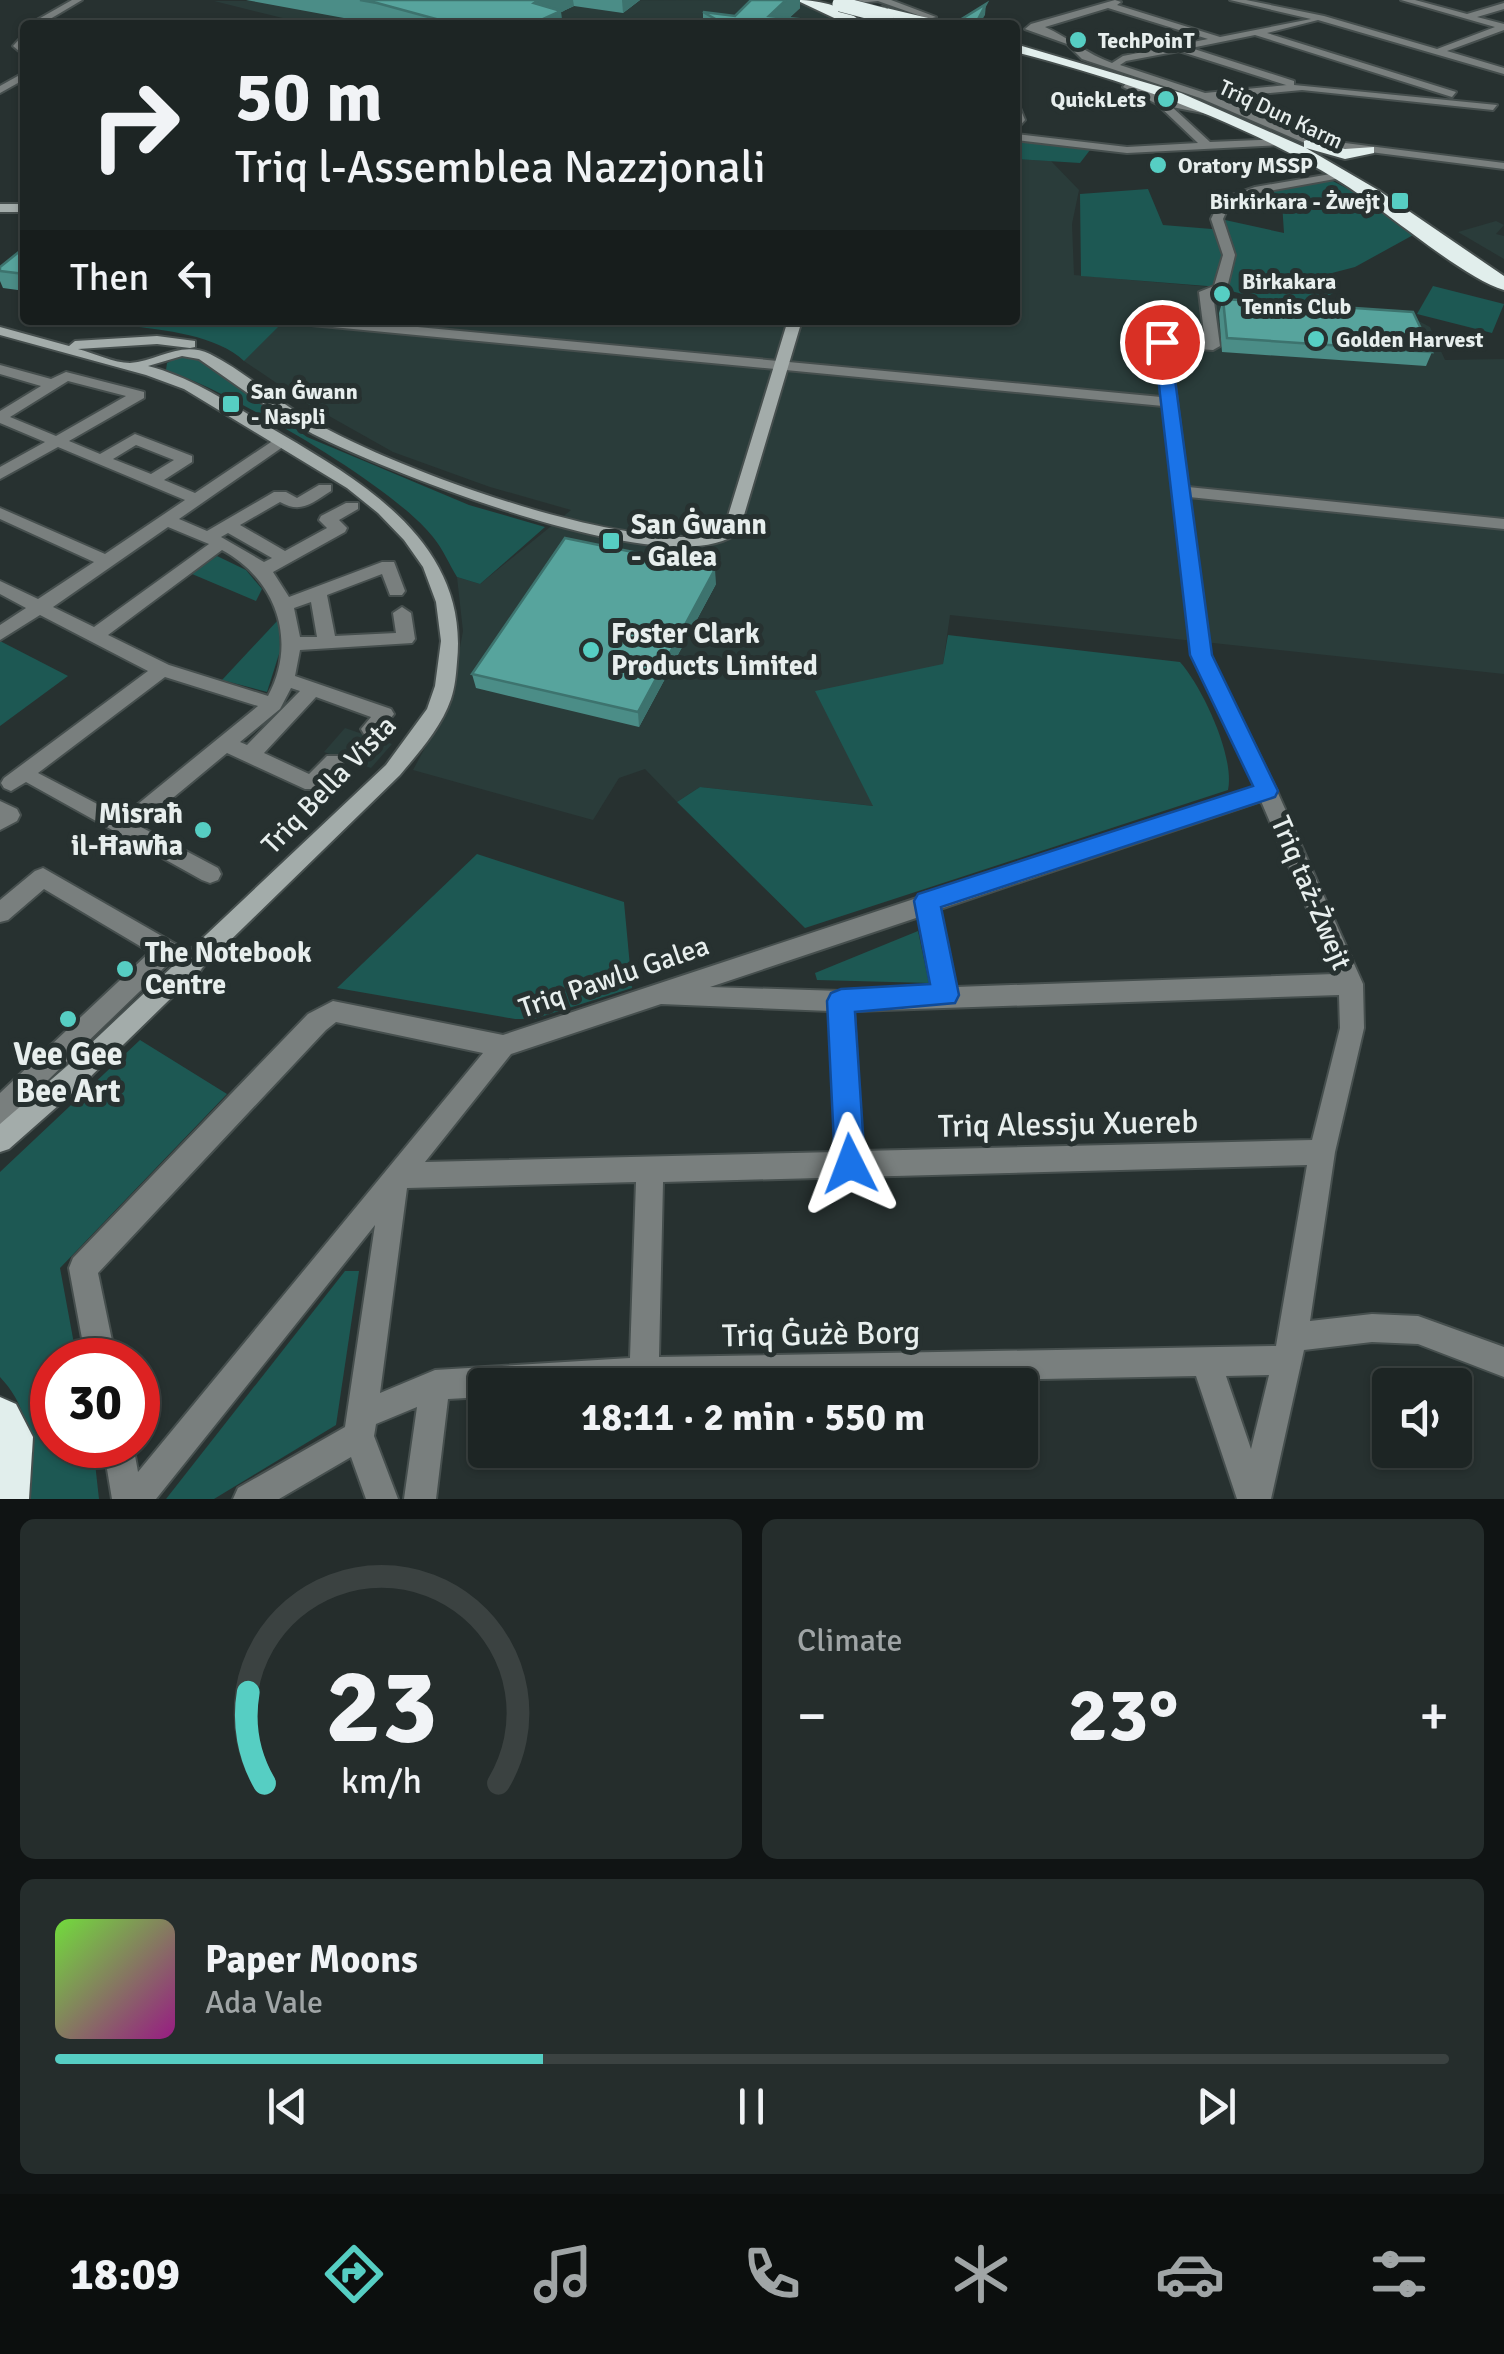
<!DOCTYPE html>
<html lang="en">
<head>
<meta charset="utf-8">
<style>
  body { margin:0; font-family:Signika,sans-serif; background:#252d2c; color:#f1f3f6; height:100vh; display:flex; flex-direction:column; font-size:38px; white-space:nowrap }
  * { box-sizing:border-box; margin:0 }
  p { font-size:32px; color:#a0a5a6 }
  .icon { flex:none; width:55px; height:55px; fill:none; stroke:currentColor; stroke-width:2; stroke-linecap:round; stroke-linejoin:round }
  .map { position:relative; height:1499px; overflow:hidden }
  .side { display:flex; flex-direction:column; gap:20px; padding:20px; background:#101414; flex:1 }
  .side>* { flex:none }
  .banner { position:absolute; left:20px; top:20px; width:1000px; height:305px; border-radius:10px; box-shadow:0 2px 8px #0004,0 0 0 2px #3b4241; background:#1d2524; color:#f1f3f6; overflow:hidden }
  .controls { position:absolute; left:1372px; top:1368px; display:grid; gap:20px }
  .controls a { display:grid; place-items:center; width:100px; height:100px; border-radius:10px; background:#1d2524; box-shadow:0 2px 8px #0004,0 0 0 2px #3b4241; font-size:50px }
  .speed { position:absolute; left:30px; top:1338px; display:flex; gap:20px; font-size:50px; font-weight:700; text-align:center }
  .speed>* { display:grid; place-content:center; width:130px; height:130px; border-radius:50%; background:#1d2524; box-shadow:0 2px 8px #0004,0 0 0 2px #3b4241; line-height:1 }
  .speed .limit { border:15px solid #d22; background:#fff; color:#111 }
  .pin { position:absolute; display:grid; place-items:center; width:85px; height:85px; color:#fff; margin:-42px; border:5px solid #fff; border-radius:50%; box-shadow:0 2px 10px #0007 }
  .me { position:absolute; width:110px; margin:-55px; rotate:357deg; stroke-linejoin:round; filter:drop-shadow(0 0 8px #0008) }
  .turn { display:flex; align-items:center; gap:35px; height:210px; padding:0 50px; font-size:45px }
  .turn .icon { width:130px; height:130px; stroke-width:2.5 }
  .turn b { display:block; font-size:70px; line-height:85px }
  .then { display:flex; align-items:center; height:95px; padding:0 50px; background:#0003; gap:20px; font-size:38px }
  .big { font-size:75px; font-weight:700; line-height:1.1 }
  .side .widget { flex:1; display:flex; flex-direction:column; justify-content:center; gap:15px; min-width:0; padding:0 35px; border-radius:15px; background:#252d2c }
  .side .dial { align-items:center; gap:0 }
  .dial svg { height:260px; overflow:visible; fill:none; stroke:#3b4241; stroke-width:7; stroke-linecap:round; text-anchor:middle }
  .dial text { fill:#f1f3f6; stroke:none }
  .song { display:flex; align-items:center; gap:30px }
  .cover { width:120px; height:120px; border-radius:15px; background:linear-gradient(135deg,hsl(100 70% 55%),hsl(310 70% 35%)) }
  .played { height:10px; border-radius:5px; background:linear-gradient(90deg,#56cec3 35%,#3b4241 35%) }
  .keys { display:flex; justify-content:space-around; direction:ltr }
  .heat { display:flex; justify-content:space-between; align-items:center; font-size:55px; direction:ltr }
  .side .tiles { flex:1; display:grid; gap:20px; grid-template-columns:1fr 1fr }
  .widget:last-child { grid-column:span 2 }
  .trip { position:absolute; left:468px; top:1368px; width:570px; height:100px; border-radius:10px; background:#1d2524; box-shadow:0 2px 8px #0004,0 0 0 2px #3b4241; font-weight:700; line-height:100px; text-align:center }
  .dock { display:flex; height:160px; justify-content:space-around; align-items:center; background:#0c0f0e; color:#a0a5a6 }
  .dock .icon { width:70px; height:70px }
  .dock .selected { color:#56cec3 }
  .dock b { font-size:45px; color:#f1f3f6 }
  .map>svg:first-child { display:block }
</style>
</head>
<body>
<div class="map">
<svg width="1504" height="1499" viewBox="0 0 1504 1499">
  <rect width="100%" height="100%" fill="#273130"/>
  <!-- built -->
  <g fill="#2a3c3a">
    <path d="M 796,0 L 833,13 L 848,25 L 311,25 L 214,1 Z"/>
    <path d="M 1015,159 L 1051,161 L 1079,190 L 1072,224 L 1074,275 L 1222,288 L 1222,298 L 1411,317 L 1430,327 L 1445,360 L 1504,359 L 1504,674 L 950,615 L 943,664 L 874,806 L 700,787 L 677,802 L 645,769 L 619,778 L 593,820 L 413,770 L 450,701 L 463,631 L 457,577 L 480,584 L 571,510 L 490,487 L 393,452 L 306,403 L 244,361 L 279,325 L 241,320 L 1015,320 Z"/>
    <path d="M 1496,221 L 1504,225 L 1496,234 L 1504,236 L 1504,259 L 1458,232 Z"/>
    <path d="M 345,728 L 392,744 L 371,768 L 324,752 Z"/>
  </g>
  <!-- green -->
  <g fill="#1d5853">
    <path d="M 1018,140 L 1087,149 L 1090,150 L 1080,163 L 1015,159 Z"/>
    <path d="M 1331,180 L 1367,199 L 1415,234 L 1355,267 L 1332,273 L 1340,283 L 1336,292 C 1290,314 1251,293 1207,286 L 1081,276 L 1080,194 L 1148,189 L 1163,225 L 1224,230 L 1225,220 L 1284,233 L 1282,203 L 1268,190 Z"/>
    <path d="M 1433,286 L 1504,304 L 1492,333 L 1417,314 Z"/>
    <path d="M 90,320 L 281,324 L 244,361 C 219,336 162,329 127,326 C 114,325 100,329 90,320 Z"/>
    <path d="M 177,358 L 195,358 L 307,437 L 469,505 L 545,527 L 480,584 L 457,577 C 449,564 443,549 433,537 C 391,484 231,392 166,370 L 167,363 Z"/>
    <path d="M 217,556 L 246,570 L 262,589 L 256,601 L 192,574 Z"/>
    <path d="M 279,619 L 280,651 L 267,692 L 222,680 Z"/>
    <path d="M 948,635 L 1180,662 C 1203,688 1235,757 1228,790 L 805,928 L 677,802 L 700,787 L 873,806 L 815,691 L 943,664 Z"/>
    <path d="M 0,641 L 68,676 L 0,726 Z"/>
    <path d="M 477,854 L 624,902 L 632,988 L 534,1019 L 515,1019 L 337,988 Z"/>
    <path d="M 918,931 L 929,983 L 817,980 L 815,973 Z"/>
    <path d="M 140,1040 L 227,1094 L 60,1268 L 77,1360 L 52,1360 L 52,1445 L 93,1445 L 99,1499 L 28,1499 C 30,1452 34,1413 0,1377 L 0,1172 Z"/>
    <path d="M 345,1271 L 359,1271 L 336,1425 L 214,1499 L 166,1499 Z"/>
  </g>
  <g fill="none" stroke-linecap="round" stroke-linejoin="round">
    <defs>
      <g id="street">
        <path d="M 72,0 L 82,0 L 40,25 L 28,25 Z"/>
        <path d="M 853,0 L 891,0 L 936,17 L 929,19 L 878,1 L 857,3 Z"/>
        <path d="M 1115,0 L 1121,2 L 1117,5 L 1220,37 L 1311,19 L 1230,0 L 1246,0 L 1324,16 L 1437,49 L 1495,27 L 1401,0 L 1415,0 L 1467,14 L 1504,3 L 1504,9 L 1477,17 L 1504,24 L 1504,30 L 1447,51 L 1504,68 L 1504,74 L 1318,20 L 1267,33 L 1456,92 L 1452,97 L 1255,35 L 1191,48 L 1294,81 L 1294,85 L 1497,105 L 1493,110 L 1302,90 L 1217,98 L 1313,139 L 1504,163 L 1504,169 L 1307,144 L 1200,98 L 1082,59 L 1067,44 L 1025,29 L 1031,24 ZM 1108,8 L 1208,39 L 1123,56 L 1112,63 C 1087,54 1069,38 1045,27 ZM 1179,51 L 1286,85 L 1287,85 L 1205,93 L 1120,65 L 1126,61 Z"/>
        <path d="M 25,33 L 25,56 L 13,46 Z"/>
        <path d="M 25,72 L 25,79 L 0,93 L 0,86 Z"/>
        <path d="M 1127,82 L 1164,99 L 1217,110 L 1217,114 L 1213,115 L 1172,107 L 1210,142 L 1282,139 L 1287,142 L 1282,145 L 1127,153 L 1015,140 L 1015,134 L 1127,147 L 1198,143 L 1157,104 L 1123,87 Z"/>
        <path d="M 1015,105 L 1020,108 L 1025,120 L 1015,131 Z"/>
        <path d="M 1342,172 L 1348,175 L 1346,177 L 1258,193 L 1230,203 L 1223,219 L 1235,255 L 1227,288 L 1213,294 L 1220,346 L 1213,350 L 1170,347 L 1188,487 L 1504,519 L 1504,529 L 1189,497 L 1210,655 L 1277,791 L 1363,984 L 1364,1028 L 1335,1152 L 1310,1321 L 1372,1314 L 1418,1316 L 1504,1347 L 1504,1377 L 1418,1344 L 1372,1342 L 1304,1350 L 1271,1499 L 1237,1499 L 1196,1376 L 734,1385 L 485,1385 L 485,1397 L 448,1399 L 436,1499 L 404,1499 L 417,1407 L 376,1424 L 374,1436 L 398,1499 L 366,1499 L 351,1457 L 279,1499 L 233,1499 L 238,1488 L 345,1427 L 375,1225 L 156,1499 L 112,1499 L 103,1445 L 133,1445 L 138,1472 L 483,1053 L 336,1022 L 326,1030 L 98,1273 L 116,1360 L 86,1360 L 69,1268 L 73,1258 L 308,1014 L 333,1001 L 503,1035 L 917,898 L 927,892 L 932,894 L 1255,787 L 1192,655 L 1163,406 L 301,324 L 294,320 L 344,320 L 1161,397 L 1157,339 L 1205,341 L 1199,292 L 1214,286 L 1223,255 L 1211,219 L 1221,199 L 1255,187 ZM 1261,801 L 1335,974 L 956,987 L 940,909 ZM 919,917 L 933,988 L 841,991 L 710,987 ZM 1339,995 L 1340,1028 L 1312,1140 L 862,1151 L 854,1011 ZM 661,1004 L 830,1011 L 836,1152 L 425,1162 L 511,1054 ZM 1307,1165 L 1276,1346 L 659,1357 L 663,1182 ZM 636,1182 L 630,1358 L 435,1370 L 380,1393 L 407,1188 ZM 1269,1375 L 1251,1449 L 1226,1376 Z"/>
        <path d="M 0,365 L 51,379 L 66,372 L 144,392 L 144,398 L 69,441 L 100,454 L 135,434 L 192,456 L 192,462 L 164,480 L 195,493 L 277,438 L 287,438 L 287,444 L 179,519 L 207,531 L 274,492 L 286,492 L 297,498 L 319,485 L 331,485 L 331,491 C 312,503 301,514 280,502 L 240,525 L 285,551 L 327,528 L 319,520 L 321,516 L 346,503 L 358,503 L 358,509 L 339,520 L 347,528 L 345,532 L 273,572 L 289,597 L 382,562 L 394,562 L 405,591 L 402,595 L 390,595 L 382,574 L 327,595 L 335,636 L 396,633 L 393,613 L 402,607 L 411,613 L 415,639 L 412,643 L 300,650 L 295,676 L 391,709 L 394,714 L 378,734 L 364,734 L 361,729 L 371,717 L 316,697 L 264,753 L 309,774 L 327,756 L 341,756 L 344,761 L 319,789 L 305,789 L 227,753 L 139,826 L 218,868 L 221,874 L 218,880 L 210,883 L 202,880 L 26,782 L 11,791 L 4,788 L 1,783 L 4,778 L 148,671 L 40,615 L 0,640 L 0,625 L 26,608 L 0,594 L 0,581 L 38,599 L 94,562 L 0,519 L 0,508 L 105,554 L 185,500 L 58,447 L 0,479 L 0,467 L 45,442 L 0,423 L 0,411 L 41,386 L 0,374 ZM 68,381 L 126,396 L 56,436 L 10,417 ZM 136,445 L 174,460 L 151,474 L 113,459 ZM 168,527 L 209,544 L 94,627 L 53,607 ZM 228,533 L 272,558 L 264,562 L 221,537 ZM 222,550 C 276,579 298,641 268,696 L 169,665 L 108,635 ZM 311,602 L 317,637 L 300,637 L 294,608 ZM 165,677 L 258,706 L 122,817 L 38,773 ZM 291,688 L 300,691 L 247,745 L 240,742 L 280,709 Z"/>
        <path d="M 0,801 L 17,809 L 20,815 L 17,821 L 0,830 Z"/>
        <path d="M 43,868 L 200,958 L 204,965 L 200,972 L 192,975 L 169,963 L 16,1111 L 9,1133 L 0,1136 L 0,1093 L 150,952 L 44,889 L 8,920 L 0,922 L 0,900 L 35,871 Z"/>
      </g>
      <g id="secondary">
        <rect x="0" y="204" width="25" height="8"/>
        <path d="M 788,320 L 802,320 L 739,532 C 674,587 385,471 313,434 C 273,413 237,385 199,359 L 182,356 L 148,366 C 198,379 239,410 283,435 C 370,486 469,547 457,662 C 456,675 455,687 451,699 C 441,728 419,752 400,775 L 85,1082 L 9,1149 L 0,1152 L 0,1124 L 67,1066 L 386,765 L 427,709 L 435,686 L 441,641 L 436,602 L 423,567 L 404,540 L 378,513 L 347,488 L 184,389 L 146,375 L 0,335 L 0,327 L 69,346 L 75,341 L 157,336 L 195,341 L 195,347 L 190,348 L 157,344 L 78,349 C 94,353 114,363 130,363 C 158,361 181,340 210,354 C 246,372 276,401 312,421 C 401,471 593,540 695,537 C 704,537 714,532 724,529 Z"/>
      </g>
      <g id="highway">
        <path d="M 796,0 C 823,0 846,7 865,25 L 849,25 Z"/>
        <path d="M 882,7 L 945,22 L 947,25 L 923,25 L 877,14 Z"/>
        <path d="M 1015,44 L 1181,93 L 1304,147 L 1304,141 L 1310,139 L 1345,149 L 1374,147 L 1374,153 L 1345,159 L 1306,148 L 1378,190 L 1504,276 L 1504,290 C 1462,278 1382,207 1339,181 C 1239,120 1128,81 1015,52 Z"/>
        <path d="M 0,1397 L 16,1404 L 33,1437 L 29,1499 L 0,1499 Z"/>
      </g>
    </defs>
    <!-- street casing -->
    <use href="#street" stroke="#464f4e" stroke-width="4"/>
    <!-- secondary casing -->
    <use href="#secondary" stroke="#464f4e" stroke-width="4"/>
    <!-- highway casing -->
    <use href="#highway" stroke="#464f4e" stroke-width="4"/>
    <!-- street -->
    <use href="#street" fill="#797f7e" fill-rule="evenodd"/>
    <!-- secondary -->
    <use href="#secondary" fill="#a3acaa" fill-rule="evenodd"/>
    <!-- highway -->
    <use href="#highway" fill="#e1eeec" fill-rule="evenodd"/>
    <defs>
      <path id="highway-bridge" d="M 840,4 L 886,16"/>
    </defs>
    <!-- highway-bridge casing -->
    <use href="#highway-bridge" stroke="#464f4e" stroke-width="16" stroke-linecap="butt"/>
    <!-- highway-bridge -->
    <use href="#highway-bridge" stroke="#e1eeec" stroke-width="15"/>
  </g>
  <!-- wall -->
  <g fill="#4b8d87">
    <path d="M 246,0 L 640,0 L 623,13 L 574,6 L 561,12 L 562,25 L 382,25 Z"/>
    <path d="M 751,0 L 800,0 L 800,8 L 789,18 L 812,25 L 703,25 L 703,12 L 735,16 Z"/>
    <path d="M 25,247 L 25,291 L 3,288 L 0,281 L 0,267 Z"/>
    <path d="M 1223,299 L 1432,352 L 1426,366 L 1222,352 L 1219,313 Z"/>
    <path d="M 716,584 L 639,727 L 476,688 L 472,674 Z"/>
  </g>
  <!-- shaded-wall -->
  <g fill="#3d736e">
    <path d="M 539,0 L 573,0 L 574,6 L 561,12 L 562,25 L 530,25 L 534,3 Z"/>
    <path d="M 622,0 L 640,0 L 623,13 Z"/>
    <path d="M 786,0 L 800,0 L 800,8 L 782,25 L 769,16 Z"/>
    <path d="M 986,4 L 985,15 L 979,25 L 975,25 Z"/>
    <path d="M 715,569 L 716,584 L 639,727 L 638,712 Z"/>
  </g>
  <!-- building -->
  <g fill="#57a49d" stroke="#3d736e" stroke-width="2.5">
    <path d="M 360,0 L 539,0 L 534,3 L 561,11 L 530,25 L 458,25 L 377,3 Z"/>
    <path d="M 751,0 L 786,0 L 769,16 L 807,20 L 812,25 L 726,25 L 703,12 L 735,16 Z"/>
    <path d="M 986,4 L 975,25 L 952,25 Z"/>
    <path d="M 25,247 L 25,274 L 0,271 L 0,267 Z"/>
    <path d="M 1223,299 L 1413,312 L 1432,352 L 1227,338 Z"/>
    <path d="M 565,538 L 715,569 L 638,712 L 472,674 Z"/>
  </g>
  <!-- route -->
  <path fill="#1a73e8" stroke="#114b97" stroke-width="2.5" d="M 1162,337 L 1170,342 L 1212,655 L 1278,791 L 1275,797 L 941,907 L 959,995 L 955,1003 L 855,1012 L 865,1164 L 861,1174 L 850,1178 L 839,1174 L 835,1164 L 827,1001 L 831,993 L 841,989 L 930,984 L 914,901 L 918,894 L 1253,786 L 1190,655 L 1154,342 Z"/>
  <!-- markers -->
  <g fill="#56cec3" stroke="#273130" stroke-width="4">
    <circle cx="1078" cy="40" r="10"/>
    <circle cx="1166" cy="99" r="10"/>
    <circle cx="1158" cy="165" r="10"/>
    <rect x="1390" y="191" width="20" height="20" rx="5"/>
    <circle cx="1222" cy="294" r="10"/>
    <circle cx="1316" cy="339" r="10"/>
    <rect x="221" y="394" width="20" height="20" rx="5"/>
    <rect x="601" y="531" width="20" height="20" rx="5"/>
    <circle cx="591" cy="650" r="10"/>
    <circle cx="203" cy="830" r="10"/>
    <circle cx="125" cy="969" r="10"/>
    <circle cx="68" cy="1019" r="10"/>
  </g>
  <g text-anchor="middle" dominant-baseline="central" stroke-width="10" stroke-linejoin="round" paint-order="stroke">
    <!-- far-poi labels -->
    <g font-size="22" font-weight="bold" fill="#e7eeed" stroke="#273130" text-anchor="start">
      <text x="1098" y="40">TechPoinT</text>
      <text x="1146" y="99" text-anchor="end">QuickLets</text>
      <text x="1178" y="165">Oratory MSSP</text>
      <text x="1380" y="201" text-anchor="end">Birkirkara - Żwejt</text>
      <text x="1242" y="281">Birkakara<tspan x="1242" dy="25">Tennis Club</tspan></text>
      <text x="1336" y="339">Golden Harvest</text>
      <text x="251" y="391">San Ġwann<tspan x="251" dy="25">- Naspli</tspan></text>
    </g>
    <!-- far-street labels -->
    <g font-size="22" fill="#e7eeed" stroke="#273130">
      <text transform="translate(1281 114) rotate(25)">Triq Dun Karm</text>
    </g>
    <!-- poi labels -->
    <g font-size="28" font-weight="bold" fill="#e7eeed" stroke="#273130" text-anchor="start">
      <text x="631" y="525">San Ġwann<tspan x="631" dy="32">- Galea</tspan></text>
      <text x="611" y="634">Foster Clark<tspan x="611" dy="32">Products Limited</tspan></text>
      <text x="183" y="814" text-anchor="end">Misraħ<tspan x="183" dy="32">il-Ħawħa</tspan></text>
      <text x="145" y="953">The Notebook<tspan x="145" dy="32">Centre</tspan></text>
    </g>
    <!-- street labels -->
    <g font-size="28" fill="#e7eeed" stroke="#273130">
      <text transform="translate(329 785) rotate(-46)">Triq Bella Vista</text>
      <text transform="translate(1311 893) rotate(67)">Triq taż-Żwejt</text>
      <text transform="translate(614 977) rotate(-19)">Triq Pawlu Galea</text>
    </g>
    <!-- near-poi labels -->
    <g font-size="32" font-weight="bold" fill="#e7eeed" stroke="#273130">
      <text x="68" y="1054">Vee Gee<tspan x="68" dy="37">Bee Art</tspan></text>
    </g>
    <!-- near-street labels -->
    <g font-size="32" fill="#e7eeed" stroke="#273130">
      <text transform="translate(1068 1124) rotate(-1)">Triq Alessju Xuereb</text>
      <text transform="translate(821 1334) rotate(-1)">Triq Ġużè Borg</text>
    </g>
  </g>
</svg>
<div class="controls">
<a><svg class="icon" aria-label="sound" viewBox="0 0 24 24"><path d="M4 9h4l5-4v14l-5-4H4zM17 9q2 3 0 6"/></svg></a>
</div>
<div class="speed"><div class="limit">30</div></div>
<div class="pin" style="left:1162px;top:342px;background:#d93025"><svg class="icon" aria-label="arrive" viewBox="0 0 24 24"><path d="M6 21V4h12l-3 4 3 4H6"/></svg></div>
<svg class="me" style="left:850px;top:1164px" viewBox="-20 -20 40 40"><path d="M0-17L14 15 0 8-14 15z" fill="#1a73e8" stroke="#fff" stroke-width="4"/></svg>
<div class="trip">18:11 · 2 min · 550 m</div>
<div class="banner">
<div class="turn"><svg class="icon" aria-label="right" viewBox="0 0 24 24"><path d="M7 20v-9h11M14 6l5 5-5 5"/></svg><div><b>50 m</b>Triq l-Assemblea Nazzjonali</div></div>
<div class="then">Then<svg class="icon" aria-label="left" viewBox="0 0 24 24"><path d="M17 20v-9H6M10 6l-5 5 5 5"/></svg></div>
</div>
</div>
<section class="side">
<div class="tiles">
<div class="widget dial"><svg viewBox="0 0 100 80">
<path d="M14 69A42 42 0 1 1 86 69"/>
<path d="M14 69A42 42 0 0 1 9 41" stroke="#56cec3"/>
<text x="50" y="56" font-size="32" font-weight="700">23</text>
<text x="50" y="72" font-size="11">km/h</text>
</svg></div>
<div class="widget"><p>Climate</p>
<div class="heat"><a>−</a><b class="big">23°</b><a>+</a></div>
</div>
<div class="widget">
<div class="song"><i class="cover"></i><div><b>Paper Moons</b><p>Ada Vale</p></div></div>
<div class="played"></div>
<div class="keys"><svg class="icon" aria-label="previous" viewBox="0 0 24 24"><path d="M18 5L8 12l10 7zM5 5v14"/></svg><svg class="icon" aria-label="pause" viewBox="0 0 24 24"><path d="M8 5v14M16 5v14"/></svg><svg class="icon" aria-label="next" viewBox="0 0 24 24"><path d="M6 5l10 7-10 7zM19 5v14"/></svg></div>
</div>
</div>
</section>
<nav class="dock">
<b>18:09</b>
<svg class="icon selected" aria-label="directions" viewBox="0 0 24 24"><path d="M12 3l9 9-9 9-9-9zM9 14v-3h6M13 9l2 2-2 2"/></svg>
<svg class="icon" aria-label="music" viewBox="0 0 24 24"><path d="M9 18V5l10-2v13"/><circle cx="6" cy="18" r="3"/><circle cx="16" cy="16" r="3"/></svg>
<svg class="icon" aria-label="phone" viewBox="0 0 24 24"><path d="M5 4h4l2 5-3 2q2 4 5 5l2-3 5 2v4C11 20 4 13 5 4z"/></svg>
<svg class="icon" aria-label="climate" viewBox="0 0 24 24"><path d="M12 3v18M4 7l16 10M4 17L20 7"/></svg>
<svg class="icon" aria-label="car" viewBox="0 0 24 24"><path d="M5 17H2v-5l4-1 3-4h7l3 4 3 1v5h-3M9 17h6M6 11h13"/><circle cx="7" cy="17" r="2"/><circle cx="17" cy="17" r="2"/></svg>
<svg class="icon" aria-label="filters" viewBox="0 0 24 24"><path d="M4 7h16M4 17h16"/><circle cx="9" cy="7" r="2"/><circle cx="15" cy="17" r="2"/></svg>
</nav>
</body>
</html>
